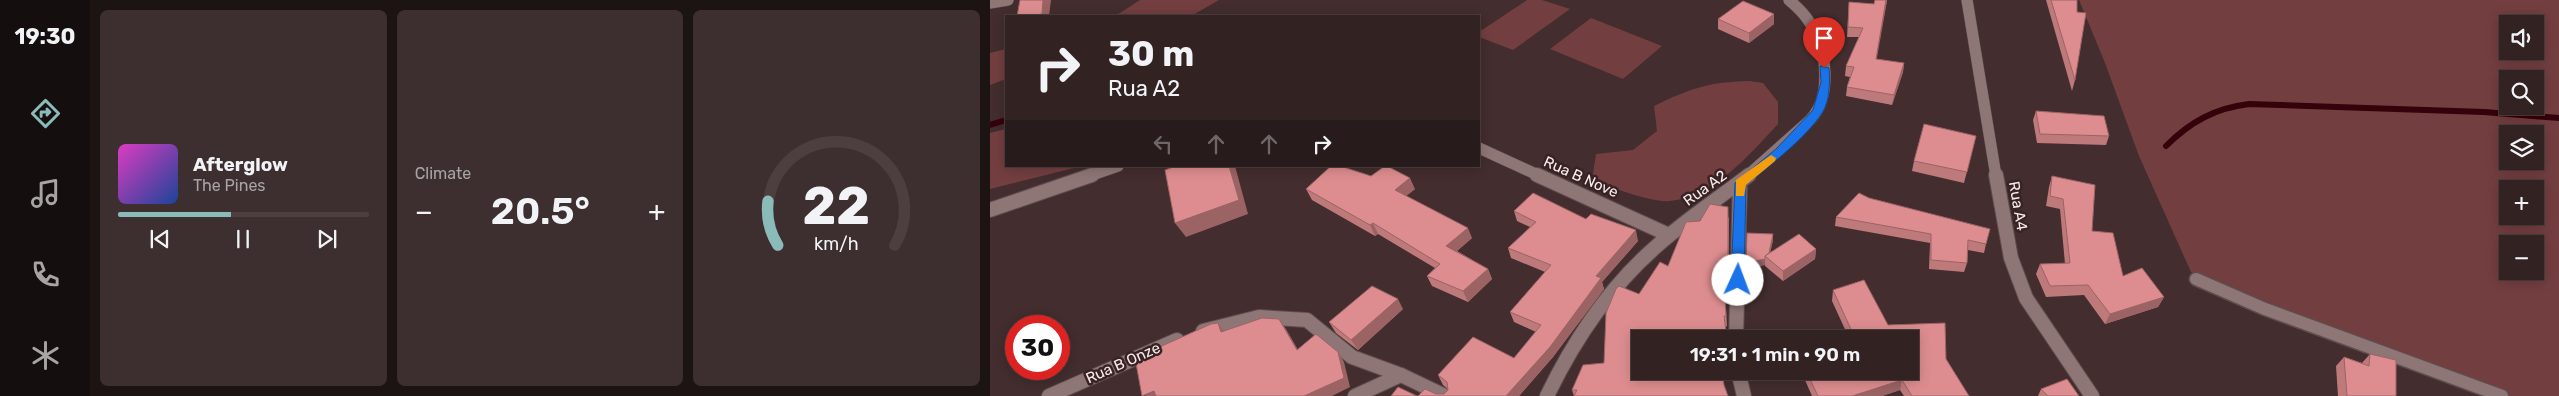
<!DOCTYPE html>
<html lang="en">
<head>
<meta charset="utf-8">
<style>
  body { margin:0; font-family:Rubik,sans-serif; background:#3d2f2f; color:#f1f3f6; height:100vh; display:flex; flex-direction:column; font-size:19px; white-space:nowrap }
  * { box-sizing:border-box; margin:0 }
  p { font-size:16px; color:#a8a4a5 }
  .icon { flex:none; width:28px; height:28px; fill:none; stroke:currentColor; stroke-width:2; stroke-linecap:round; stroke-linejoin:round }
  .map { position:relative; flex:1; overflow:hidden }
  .panel { display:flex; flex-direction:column; gap:10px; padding:10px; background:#1c1313; width:900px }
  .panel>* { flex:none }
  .top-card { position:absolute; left:15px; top:15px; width:475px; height:152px; border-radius:0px; box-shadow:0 2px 12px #0003,0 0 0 1px #4d3f40; background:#322222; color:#f1f3f6; overflow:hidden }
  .buttons { position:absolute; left:1509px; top:15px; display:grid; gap:10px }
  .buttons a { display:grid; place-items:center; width:45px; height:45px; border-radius:0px; background:#322222; box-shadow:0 2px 12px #0003,0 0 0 1px #4d3f40; font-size:25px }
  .speed { position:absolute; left:15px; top:315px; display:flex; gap:10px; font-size:25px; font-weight:700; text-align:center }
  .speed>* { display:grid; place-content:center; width:65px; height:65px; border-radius:50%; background:#322222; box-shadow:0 2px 12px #0003,0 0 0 1px #4d3f40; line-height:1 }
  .speed .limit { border:8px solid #d22; background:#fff; color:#111 }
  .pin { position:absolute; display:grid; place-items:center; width:42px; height:42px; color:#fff; margin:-51px -21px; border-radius:50% 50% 50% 0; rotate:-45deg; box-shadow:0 0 5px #0007 }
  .pin .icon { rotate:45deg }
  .me { position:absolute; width:55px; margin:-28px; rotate:2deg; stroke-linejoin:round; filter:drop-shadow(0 0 4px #0008) }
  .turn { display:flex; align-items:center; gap:18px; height:105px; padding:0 20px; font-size:22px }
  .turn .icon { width:65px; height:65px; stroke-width:2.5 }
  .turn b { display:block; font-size:35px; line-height:42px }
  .lanes { display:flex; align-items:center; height:48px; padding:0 20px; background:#0003; justify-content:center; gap:25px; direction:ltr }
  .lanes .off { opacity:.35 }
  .big { font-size:38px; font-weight:600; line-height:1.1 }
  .panel .tile { flex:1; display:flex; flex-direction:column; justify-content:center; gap:8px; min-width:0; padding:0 18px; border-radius:8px; background:#3d2f2f }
  .panel .dial { align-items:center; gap:0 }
  .dial svg { height:130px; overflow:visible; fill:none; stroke:#4d3f40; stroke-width:7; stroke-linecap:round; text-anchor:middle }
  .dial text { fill:#f1f3f6; stroke:none }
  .song { display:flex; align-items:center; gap:15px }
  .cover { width:60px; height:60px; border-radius:8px; background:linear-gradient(135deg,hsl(310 70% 55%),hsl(220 70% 35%)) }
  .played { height:5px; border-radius:2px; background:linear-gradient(90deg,#8bbbb9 45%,#4d3f40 45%) }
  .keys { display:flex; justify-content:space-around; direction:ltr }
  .heat { display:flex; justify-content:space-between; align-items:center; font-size:28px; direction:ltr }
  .panel .tiles { flex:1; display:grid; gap:10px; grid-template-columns:repeat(3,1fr) }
  .trip { position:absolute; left:641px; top:330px; width:288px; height:50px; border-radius:0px; background:#322222; box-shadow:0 2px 12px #0003,0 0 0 1px #4d3f40; font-weight:600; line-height:50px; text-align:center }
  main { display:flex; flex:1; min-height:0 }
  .tab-bar { display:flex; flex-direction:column; width:90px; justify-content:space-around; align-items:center; background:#140e0e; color:#a8a4a5 }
  .tab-bar .icon { width:35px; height:35px }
  .tab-bar .on { color:#8bbbb9 }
  .tab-bar b { font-size:22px; color:#f1f3f6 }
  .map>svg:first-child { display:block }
</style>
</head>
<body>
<main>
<nav class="tab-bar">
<b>19:30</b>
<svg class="icon on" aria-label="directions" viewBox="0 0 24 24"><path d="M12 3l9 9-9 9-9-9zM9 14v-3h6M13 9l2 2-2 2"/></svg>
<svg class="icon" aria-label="music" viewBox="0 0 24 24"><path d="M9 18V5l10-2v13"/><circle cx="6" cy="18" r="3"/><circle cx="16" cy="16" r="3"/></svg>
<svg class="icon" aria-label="phone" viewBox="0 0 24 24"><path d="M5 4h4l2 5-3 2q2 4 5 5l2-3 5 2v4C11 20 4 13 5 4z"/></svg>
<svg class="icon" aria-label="climate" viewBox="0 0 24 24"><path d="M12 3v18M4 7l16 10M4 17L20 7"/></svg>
</nav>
<section class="panel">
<div class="tiles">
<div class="tile">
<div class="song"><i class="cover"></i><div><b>Afterglow</b><p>The Pines</p></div></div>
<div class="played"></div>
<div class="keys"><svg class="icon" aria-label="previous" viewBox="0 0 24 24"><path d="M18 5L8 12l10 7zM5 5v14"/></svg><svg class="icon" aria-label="pause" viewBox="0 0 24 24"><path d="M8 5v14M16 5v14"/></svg><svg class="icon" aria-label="next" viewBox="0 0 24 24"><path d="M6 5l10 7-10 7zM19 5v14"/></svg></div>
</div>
<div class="tile"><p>Climate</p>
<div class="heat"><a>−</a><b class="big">20.5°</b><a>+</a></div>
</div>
<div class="tile dial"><svg viewBox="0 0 100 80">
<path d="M14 69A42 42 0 1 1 86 69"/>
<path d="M14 69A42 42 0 0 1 8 42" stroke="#8bbbb9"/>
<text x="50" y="56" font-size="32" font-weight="700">22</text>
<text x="50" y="72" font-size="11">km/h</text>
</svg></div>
</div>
</section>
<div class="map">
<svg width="1569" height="396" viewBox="0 0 1569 396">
  <rect width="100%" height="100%" fill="#432d2e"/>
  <!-- green -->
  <g fill="#733e40" fill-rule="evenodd">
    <path d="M 150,0 L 229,0 L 201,16 L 122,16 L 130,13 Z"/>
    <path d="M 537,0 L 552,0 L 580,9 L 523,50 L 489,37 L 489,32 Z"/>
    <path d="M 1089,0 L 1569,0 L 1569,396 L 1516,396 L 1201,272 L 1149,156 L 1115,63 ZM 1518,24 L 1545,24 L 1545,51 L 1518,51 ZM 1518,79 L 1545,79 L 1545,106 L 1518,106 ZM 1518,134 L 1545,134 L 1545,161 L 1518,161 ZM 1518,189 L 1545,189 L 1545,216 L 1518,216 ZM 1518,244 L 1545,244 L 1545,271 L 1518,271 Z"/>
    <path d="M 601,18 L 672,46 L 633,79 L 560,49 Z"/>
    <path d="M 16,49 L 16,79 L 0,85 L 0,53 Z"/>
    <path d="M 760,81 L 773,83 L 788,102 L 788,124 C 759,155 725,196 680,201 C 662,203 620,187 602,180 L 606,154 L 643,150 L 667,131 L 664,106 C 701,88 719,82 760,81 Z"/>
    <path d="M 16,129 L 16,166 L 92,166 L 0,189 L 0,133 Z"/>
  </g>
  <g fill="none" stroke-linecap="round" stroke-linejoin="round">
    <!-- stream -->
    <g stroke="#34020a" stroke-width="6">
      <path d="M 0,125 L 16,120"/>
      <path d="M 1176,146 C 1200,122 1225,108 1259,104 L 1494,112 L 1569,118"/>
    </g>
    <defs>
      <path id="lane" d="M 1206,279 L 1275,309 L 1512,396"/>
      <g id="street-far1">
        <path d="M 977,0 L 1006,176"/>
        <path d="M 0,3 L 18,0"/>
        <path d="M 489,148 L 550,176"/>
        <path d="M 99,176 L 128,166"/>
        <path d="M 757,176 L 820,120 C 843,96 837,46 818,20 C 813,12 806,6 799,0"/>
      </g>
      <g id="street">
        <path d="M 547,175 L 679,235"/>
        <path d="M 1006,175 L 1021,258 L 1036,298 L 1102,396"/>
        <path d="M 0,210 L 102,175"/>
        <path d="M 213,331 L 269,317 L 317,320 L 362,357 L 411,375 L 455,396"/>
        <path d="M 746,339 L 750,183"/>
        <path d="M 748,371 L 754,396"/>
        <path d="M 59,396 L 187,340"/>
        <path d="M 365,396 L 411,375"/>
        <path d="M 557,396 C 584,340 621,285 669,244 C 697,219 729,198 759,175"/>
      </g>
    </defs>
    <!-- lane casing -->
    <use href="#lane" stroke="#5f4d4d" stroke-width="15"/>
    <!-- street-far1 casing -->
    <use href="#street-far1" stroke="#5f4d4d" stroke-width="12"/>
    <!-- street casing -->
    <use href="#street" stroke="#5f4d4d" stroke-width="16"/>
    <!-- lane -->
    <use href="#lane" stroke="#8f7676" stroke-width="12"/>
    <!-- street-far1 -->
    <use href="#street-far1" stroke="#8f7676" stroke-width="11"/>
    <!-- street -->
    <use href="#street" stroke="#8f7676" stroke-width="14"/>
  </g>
  <!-- wall -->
  <g fill="#be797b">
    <path d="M 885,0 L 897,0 L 886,59 L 914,63 L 913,72 L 902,105 L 856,96 L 857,87 L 860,77 L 855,76 L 856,66 L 869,37 L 857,37 L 859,2 L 884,4 Z"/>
    <path d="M 1056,0 L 1087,0 L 1085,80 L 1082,91 Z"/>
    <path d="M 728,19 L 784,24 L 759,43 L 728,29 Z"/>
    <path d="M 1046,111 L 1119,136 L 1116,145 L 1047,143 L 1043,120 Z"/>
    <path d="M 986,136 L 974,183 L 922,171 L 924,161 Z"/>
    <path d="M 1062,176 L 1133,276 L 1174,297 L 1168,307 L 1115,324 L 1094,295 L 1056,297 L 1046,274 L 1050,264 L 1075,264 L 1070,209 L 1056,206 L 1059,187 Z"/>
    <path d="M 316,189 L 425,189 L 416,196 L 482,238 L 467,251 L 498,269 L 502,279 L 478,302 L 442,286 L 437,276 L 445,268 L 388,234 L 385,236 L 322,200 Z"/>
    <path d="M 879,198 L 996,244 L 994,253 L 978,250 L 977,263 L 974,272 L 939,269 L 940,243 L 845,226 L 846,217 Z"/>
    <path d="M 524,211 L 596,219 L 648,241 L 612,282 L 614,289 L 563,357 L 529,396 L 428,396 L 454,394 L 458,390 L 458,389 L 453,385 L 448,375 L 524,358 L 546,332 L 524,322 L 520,312 L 555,272 L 521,258 L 518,248 L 540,227 L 527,221 Z"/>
    <path d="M 739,217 L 739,272 L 734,273 L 737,326 L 650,371 L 734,371 L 584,396 L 582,390 L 614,363 L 649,294 L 678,266 Z"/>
    <path d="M 783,234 L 783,240 L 780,252 L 826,249 L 825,259 L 793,281 L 775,266 L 775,265 L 757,268 L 756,263 Z"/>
    <path d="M 843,290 L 898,325 L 956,359 L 979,396 L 914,396 L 910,390 L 892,396 L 822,396 L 811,371 L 920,371 L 859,338 L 842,301 Z"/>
    <path d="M 413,309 L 368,350 L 346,333 L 339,322 Z"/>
    <path d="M 1380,354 L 1406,396 L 1348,396 L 1346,366 L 1354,357 L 1372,363 Z"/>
    <path d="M 1051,389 L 1089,396 L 1048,396 Z"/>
  </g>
  <!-- shaded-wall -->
  <g fill="#9b6364">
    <path d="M 53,0 L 61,0 L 59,16 L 42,16 Z"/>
    <path d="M 896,0 L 897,1 L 885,69 L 886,59 Z"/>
    <path d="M 784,14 L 784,24 L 759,43 L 759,33 Z"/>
    <path d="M 914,63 L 913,72 L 902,105 L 904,95 Z"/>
    <path d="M 239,166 L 245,166 L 258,214 L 196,237 L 185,223 Z"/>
    <path d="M 420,178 L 425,189 L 410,201 L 405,190 Z"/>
    <path d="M 738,207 L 739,272 L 734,273 L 737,326 L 733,263 Z"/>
    <path d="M 383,223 L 388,234 L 385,236 L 380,225 Z"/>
    <path d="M 478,228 L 482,238 L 461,256 L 456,246 Z"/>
    <path d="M 646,230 L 648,241 L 612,282 L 614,289 L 563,357 L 529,396 L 516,396 L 606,276 Z"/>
    <path d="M 783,234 L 783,240 L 779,259 L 778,258 Z"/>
    <path d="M 826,249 L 825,259 L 793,281 L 793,271 Z"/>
    <path d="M 775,259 L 775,265 L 757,268 L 756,263 Z"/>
    <path d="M 498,269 L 502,279 L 478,302 L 473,291 Z"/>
    <path d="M 1174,297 L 1168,307 L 1115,324 L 1120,314 Z"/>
    <path d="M 408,299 L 413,309 L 368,350 L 361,340 Z"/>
    <path d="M 289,319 L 296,329 L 314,360 L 307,350 Z"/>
    <path d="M 228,323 L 235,333 L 231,332 Z"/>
    <path d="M 348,352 L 354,362 L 360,387 L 342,396 L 314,396 Z"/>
    <path d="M 912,380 L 910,390 L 892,396 L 862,396 Z"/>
    <path d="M 164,391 L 169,396 L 154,396 Z"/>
  </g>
  <!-- building -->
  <g fill="#dd8d8f" stroke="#9b6364">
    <path d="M 30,0 L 53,0 L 52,14 L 42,16 L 27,16 Z"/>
    <path d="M 885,0 L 896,0 L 886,59 L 914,63 L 904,95 L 857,87 L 864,67 L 856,66 L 873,28 L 858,27 L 859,2 L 884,4 Z"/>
    <path d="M 1061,0 L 1087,0 L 1087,12 L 1096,13 L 1085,80 Z"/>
    <path d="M 753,1 L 784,14 L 759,33 L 728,19 Z"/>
    <path d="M 1046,111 L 1114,116 L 1119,136 L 1050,134 Z"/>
    <path d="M 934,124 L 986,136 L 977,172 L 924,161 Z"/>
    <path d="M 186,166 L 239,166 L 249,200 L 185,223 L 175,170 Z"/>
    <path d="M 341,166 L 350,166 L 381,176 L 395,166 L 397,166 L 420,178 L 405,190 L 478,228 L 456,246 L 498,269 L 473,291 L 437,276 L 450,264 L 383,223 L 380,225 L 316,189 Z"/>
    <path d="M 1062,176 L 1105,185 L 1102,231 L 1123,233 L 1133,276 L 1152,268 L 1174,297 L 1120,314 L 1098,285 L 1060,286 L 1050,264 L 1080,263 L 1073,199 L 1060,196 Z"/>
    <path d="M 543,193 L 596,219 L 601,214 L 646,230 L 606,276 L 611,278 L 560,347 L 516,396 L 428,396 L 435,389 L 446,394 L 454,394 L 458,390 L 457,382 L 448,375 L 483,337 L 524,358 L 551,325 L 520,312 L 561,265 L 518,248 L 546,222 L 524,211 Z"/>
    <path d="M 869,193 L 879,198 L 1000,229 L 996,244 L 978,240 L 977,263 L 941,260 L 941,234 L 846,217 Z"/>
    <path d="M 720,204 L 738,207 L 738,262 L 733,263 L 736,316 L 734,316 L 737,339 L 650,339 L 650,371 L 732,371 L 734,385 L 738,396 L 584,396 L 587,390 L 582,390 L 593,365 L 614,363 L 616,313 L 626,289 L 629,286 L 649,294 L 670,262 L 678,266 L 696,222 L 710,221 Z"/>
    <path d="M 757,233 L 783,234 L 779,253 L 775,256 L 775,259 L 756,263 Z"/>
    <path d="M 809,234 L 826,249 L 793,271 L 775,256 Z"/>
    <path d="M 874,280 L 898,325 L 955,323 L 956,359 L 979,396 L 922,396 L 912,380 L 862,396 L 828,396 L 816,371 L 920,371 L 920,339 L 857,339 L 864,336 L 843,290 Z"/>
    <path d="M 382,286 L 408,299 L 361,340 L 339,322 Z"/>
    <path d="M 272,318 L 289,319 L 307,350 L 326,334 L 348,352 L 354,378 L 314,396 L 166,396 L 164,391 L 152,396 L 145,358 L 221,324 L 228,323 L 231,332 Z"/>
    <path d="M 1380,354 L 1406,360 L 1406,396 L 1357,396 L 1354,357 L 1379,366 Z"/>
    <path d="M 1077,379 L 1089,396 L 1058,396 L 1051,389 Z"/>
    <path d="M 408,387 L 427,396 L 401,396 Z"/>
  </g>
  <!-- route -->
  <path fill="#1a73e8" stroke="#114b97" d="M 830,66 L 839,68 C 840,81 840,101 832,113 C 815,139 780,165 756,185 L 754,280 L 748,285 L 743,284 L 741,280 L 745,183 L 786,149 L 823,110 L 831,82 Z"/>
  <!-- slow -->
  <path fill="#f59e0b" d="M 781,155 L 786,158 L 785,161 L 756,185 L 754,196 L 746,196 L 746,180 Z"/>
  <g text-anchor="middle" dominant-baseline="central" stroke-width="5" stroke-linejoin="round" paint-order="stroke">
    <!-- street labels -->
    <g font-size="15" fill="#faebeb" stroke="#382324">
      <text transform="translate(591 177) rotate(24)">Rua B Nove</text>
      <text transform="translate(715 188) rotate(-36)">Rua A2</text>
      <text transform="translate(1028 206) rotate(80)">Rua A4</text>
      <text transform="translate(133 363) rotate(-24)">Rua B Onze</text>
    </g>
  </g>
</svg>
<div class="buttons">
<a><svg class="icon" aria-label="sound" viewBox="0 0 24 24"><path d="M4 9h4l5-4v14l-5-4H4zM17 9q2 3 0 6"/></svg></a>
<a><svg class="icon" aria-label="search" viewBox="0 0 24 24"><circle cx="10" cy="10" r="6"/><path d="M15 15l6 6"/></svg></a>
<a><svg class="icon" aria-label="layers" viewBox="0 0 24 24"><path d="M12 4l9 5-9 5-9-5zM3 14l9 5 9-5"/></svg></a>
<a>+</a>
<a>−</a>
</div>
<div class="speed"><div class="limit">30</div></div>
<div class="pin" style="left:834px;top:68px;background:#d93025"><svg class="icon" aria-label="arrive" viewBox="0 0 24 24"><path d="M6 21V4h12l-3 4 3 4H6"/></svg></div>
<svg class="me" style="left:748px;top:280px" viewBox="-20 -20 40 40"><circle r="19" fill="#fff"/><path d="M0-13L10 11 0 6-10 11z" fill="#1a73e8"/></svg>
<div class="trip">19:31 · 1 min · 90 m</div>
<div class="top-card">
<div class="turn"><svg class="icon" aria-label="right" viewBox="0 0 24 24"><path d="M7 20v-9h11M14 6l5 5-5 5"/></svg><div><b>30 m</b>Rua A2</div></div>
<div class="lanes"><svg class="icon off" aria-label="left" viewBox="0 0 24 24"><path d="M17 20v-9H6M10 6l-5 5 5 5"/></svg><svg class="icon off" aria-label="ahead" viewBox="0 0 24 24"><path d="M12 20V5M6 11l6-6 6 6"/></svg><svg class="icon off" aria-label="ahead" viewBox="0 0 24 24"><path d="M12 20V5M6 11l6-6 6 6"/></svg><svg class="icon" aria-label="right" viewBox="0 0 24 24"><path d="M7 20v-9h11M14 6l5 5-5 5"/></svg></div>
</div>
</div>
</main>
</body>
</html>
